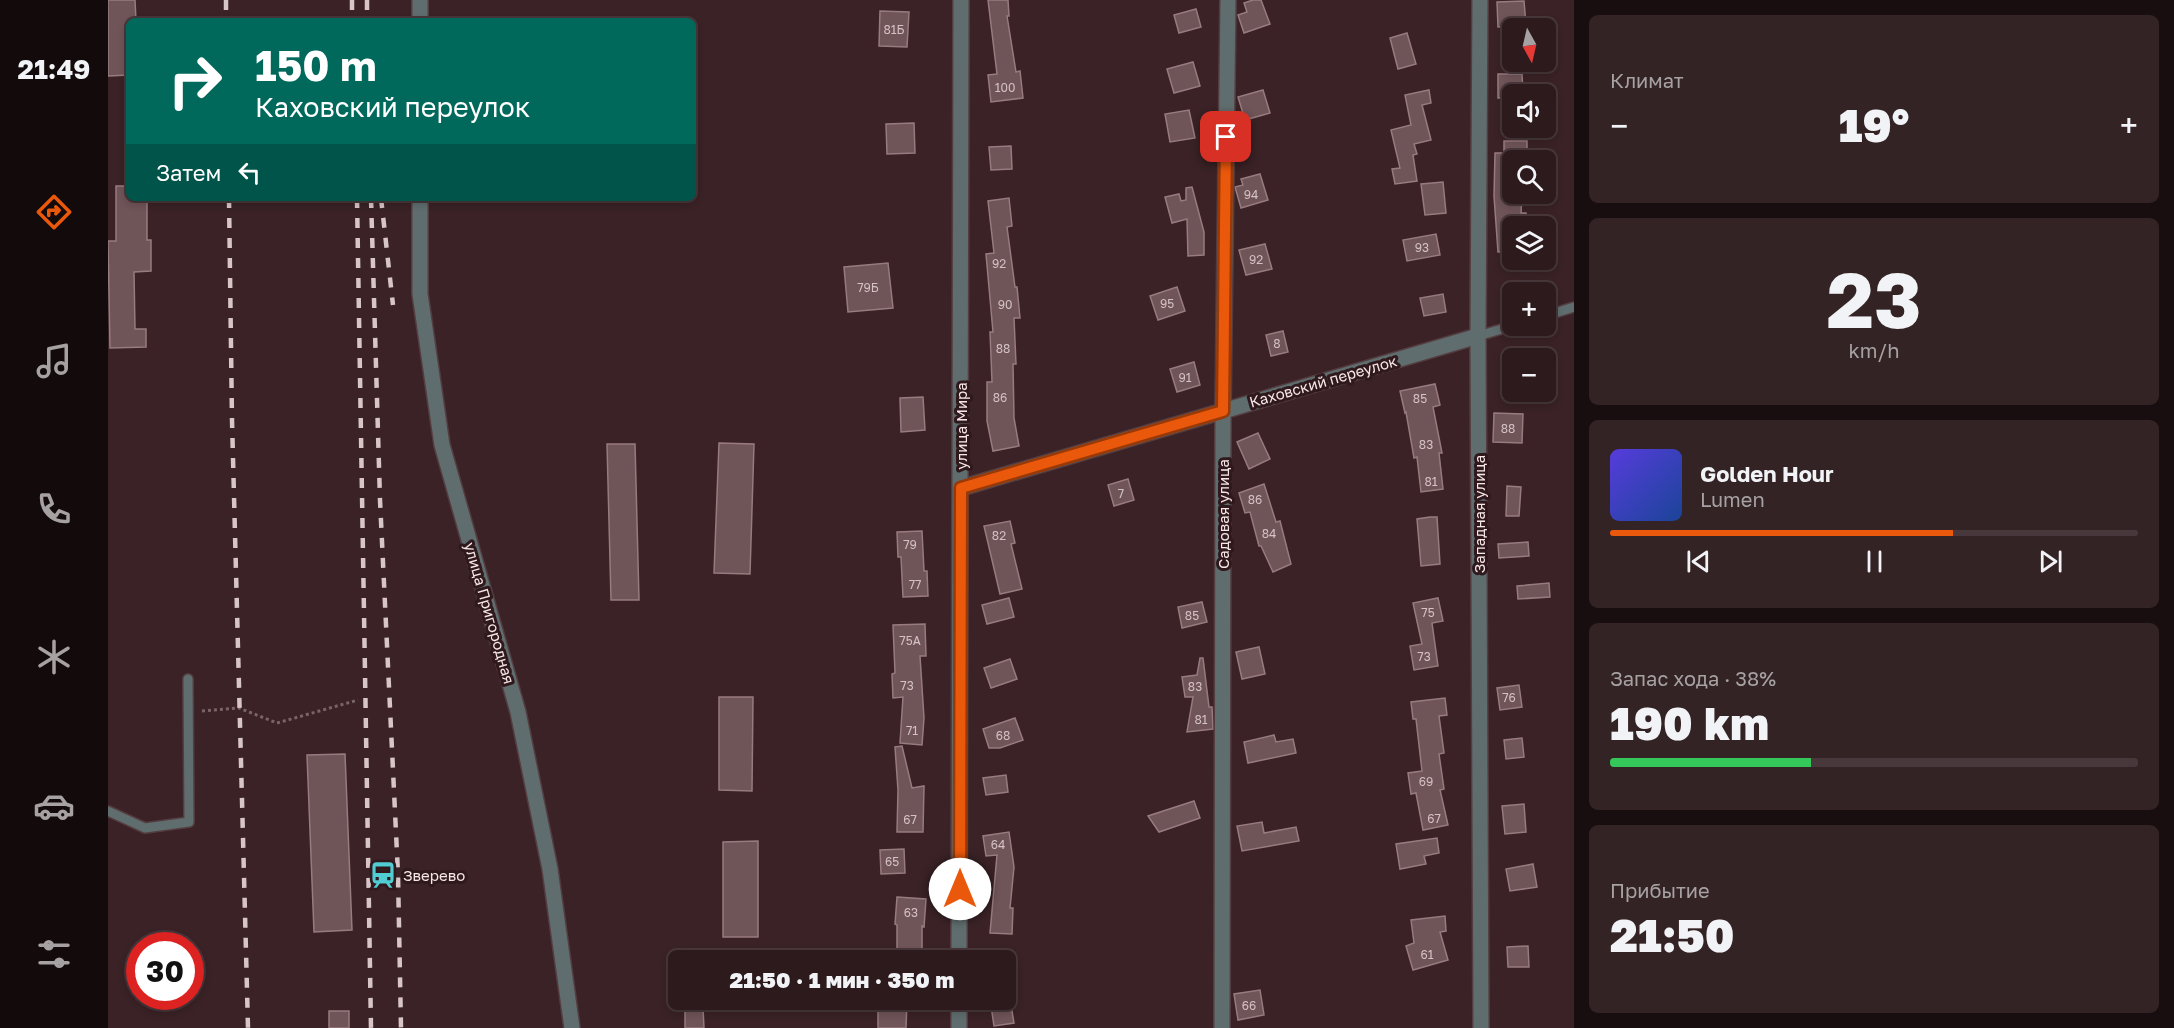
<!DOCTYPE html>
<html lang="ru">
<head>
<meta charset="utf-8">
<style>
  body { margin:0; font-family:"Golos Text",sans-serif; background:#342325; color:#f1f3f6; height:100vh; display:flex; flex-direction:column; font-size:22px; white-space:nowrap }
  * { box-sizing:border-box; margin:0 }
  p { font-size:20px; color:#a6a1a3 }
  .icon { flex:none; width:33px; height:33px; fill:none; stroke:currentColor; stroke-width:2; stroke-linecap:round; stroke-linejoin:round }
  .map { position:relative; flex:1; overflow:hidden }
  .sheet { display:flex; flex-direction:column; gap:15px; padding:15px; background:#180e0f; width:600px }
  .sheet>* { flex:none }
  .top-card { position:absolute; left:18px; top:18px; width:570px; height:183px; border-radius:9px; box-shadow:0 3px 9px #0003,0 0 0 2px #48383b; background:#00695c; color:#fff; overflow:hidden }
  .needle { width:39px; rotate:172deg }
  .buttons { position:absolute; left:1394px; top:18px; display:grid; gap:12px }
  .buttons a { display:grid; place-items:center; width:54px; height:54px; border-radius:9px; background:#2c1a1c; box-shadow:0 3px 9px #0003,0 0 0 2px #48383b; font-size:30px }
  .speed { position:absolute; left:18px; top:932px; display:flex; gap:12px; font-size:30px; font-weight:700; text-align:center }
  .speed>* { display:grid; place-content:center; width:78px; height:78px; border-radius:50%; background:#2c1a1c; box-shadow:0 3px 9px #0003,0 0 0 2px #48383b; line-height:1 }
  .speed .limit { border:9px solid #d22; background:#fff; color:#111 }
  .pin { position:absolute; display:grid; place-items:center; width:51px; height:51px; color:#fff; margin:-26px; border-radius:12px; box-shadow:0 3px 9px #0006 }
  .me { position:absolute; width:66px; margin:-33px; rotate:0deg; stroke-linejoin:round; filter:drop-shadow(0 0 4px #0008) }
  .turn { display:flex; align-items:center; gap:21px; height:126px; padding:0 30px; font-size:27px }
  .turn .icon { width:78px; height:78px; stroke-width:2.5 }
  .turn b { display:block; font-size:42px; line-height:51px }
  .then { display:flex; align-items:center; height:57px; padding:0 30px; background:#0003; gap:12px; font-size:22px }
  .big { font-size:45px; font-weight:800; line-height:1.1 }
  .sheet .widget { flex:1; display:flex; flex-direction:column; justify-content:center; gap:9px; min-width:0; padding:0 21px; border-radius:9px; background:#342325 }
  .sheet .dial { align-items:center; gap:0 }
  .dial b { font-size:78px; line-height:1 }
  .song { display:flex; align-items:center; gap:18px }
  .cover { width:72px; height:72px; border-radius:9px; background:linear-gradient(135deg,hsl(250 70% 55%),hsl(220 70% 35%)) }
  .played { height:6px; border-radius:3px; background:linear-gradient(90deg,#ea580c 65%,#48383b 65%) }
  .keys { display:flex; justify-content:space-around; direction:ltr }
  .heat { display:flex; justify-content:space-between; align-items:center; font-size:33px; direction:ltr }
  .charge { height:9px; border-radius:4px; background:linear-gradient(90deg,#34c759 38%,#48383b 0) }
  .trip { position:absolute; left:560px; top:950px; width:348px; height:60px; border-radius:9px; background:#2c1a1c; box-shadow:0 3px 9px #0003,0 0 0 2px #48383b; font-weight:800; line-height:60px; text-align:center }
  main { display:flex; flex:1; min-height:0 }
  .menu { display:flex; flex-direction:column; width:108px; justify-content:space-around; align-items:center; background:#120a0b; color:#a6a1a3 }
  .menu .icon { width:42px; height:42px }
  .menu .on { color:#ea580c }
  .menu b { font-size:27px; color:#f1f3f6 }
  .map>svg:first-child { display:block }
</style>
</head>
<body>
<main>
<nav class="menu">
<b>21:49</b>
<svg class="icon on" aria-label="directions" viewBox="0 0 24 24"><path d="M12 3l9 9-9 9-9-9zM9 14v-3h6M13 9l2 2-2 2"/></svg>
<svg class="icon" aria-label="music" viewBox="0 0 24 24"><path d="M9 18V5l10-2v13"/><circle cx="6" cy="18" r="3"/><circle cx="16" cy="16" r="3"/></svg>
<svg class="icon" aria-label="phone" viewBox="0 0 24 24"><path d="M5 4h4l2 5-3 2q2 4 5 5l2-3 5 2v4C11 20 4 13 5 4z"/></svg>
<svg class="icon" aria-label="climate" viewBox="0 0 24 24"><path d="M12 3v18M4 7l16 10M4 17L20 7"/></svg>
<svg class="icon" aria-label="car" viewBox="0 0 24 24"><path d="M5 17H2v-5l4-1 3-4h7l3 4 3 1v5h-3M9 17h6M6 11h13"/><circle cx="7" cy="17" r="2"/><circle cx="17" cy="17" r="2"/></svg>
<svg class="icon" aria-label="filters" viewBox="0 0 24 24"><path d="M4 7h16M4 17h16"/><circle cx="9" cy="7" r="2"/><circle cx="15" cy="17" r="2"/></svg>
</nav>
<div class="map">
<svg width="1466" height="1028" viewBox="0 0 1466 1028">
  <rect width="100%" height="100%" fill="#3a2226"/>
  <!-- building -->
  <g fill="#6f5458" stroke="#987b7f" stroke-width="1.5">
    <path d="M 0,0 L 27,0 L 28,21 L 21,21 L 21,75 L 0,76 Z"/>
    <path d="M 880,0 L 900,0 L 901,16 L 899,16 L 908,72 L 912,71 L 915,98 L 883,102 L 880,75 L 889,74 Z"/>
    <path d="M 1145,0 L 1153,0 L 1162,24 L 1136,33 L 1130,15 L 1139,12 L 1136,3 Z"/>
    <path d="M 1416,1 L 1418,25 L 1390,27 L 1389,2 Z"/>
    <path d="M 1088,9 L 1093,27 L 1071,33 L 1066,15 Z"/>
    <path d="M 772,11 L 801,12 L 799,47 L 771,46 Z"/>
    <path d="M 1299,33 L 1308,64 L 1290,69 L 1282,38 Z"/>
    <path d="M 1085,62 L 1092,86 L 1066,93 L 1059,69 Z"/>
    <path d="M 1390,74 L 1414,74 L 1415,94 L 1404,94 L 1404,98 L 1390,98 Z"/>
    <path d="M 1155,90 L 1162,113 L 1137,120 L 1130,97 Z"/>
    <path d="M 1321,90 L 1323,103 L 1314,105 L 1323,140 L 1306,144 L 1309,154 L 1305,155 L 1309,181 L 1287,184 L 1284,169 L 1292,168 L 1283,130 L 1303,125 L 1297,95 Z"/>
    <path d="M 1081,110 L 1087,138 L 1062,142 L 1057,114 Z"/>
    <path d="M 806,123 L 807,153 L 779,154 L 778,124 Z"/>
    <path d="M 1396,141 L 1419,141 L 1419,160 L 1404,160 L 1404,194 L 1414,194 L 1413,213 L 1418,213 L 1419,226 L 1404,226 L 1404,251 L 1390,252 L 1386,196 L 1387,153 L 1396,153 Z"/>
    <path d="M 903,146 L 904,169 L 883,170 L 881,147 Z"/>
    <path d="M 1152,174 L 1160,200 L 1133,208 L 1127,187 L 1135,185 L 1133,179 Z"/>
    <path d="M 1335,182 L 1338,213 L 1317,215 L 1313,184 Z"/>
    <path d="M 8,186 L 21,186 L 21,198 L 39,198 L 39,240 L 43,240 L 43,271 L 26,272 L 27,329 L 38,329 L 38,347 L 2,348 L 0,241 L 8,241 Z"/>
    <path d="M 1084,187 L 1096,232 L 1096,255 L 1080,256 L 1079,219 L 1064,223 L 1057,197 L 1071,194 L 1073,201 L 1078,200 L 1078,188 Z"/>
    <path d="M 901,198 L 904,226 L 899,227 L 907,287 L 909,287 L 912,318 L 906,318 L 908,364 L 905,364 L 906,418 L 911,446 L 885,451 L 879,421 L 879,382 L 884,382 L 882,332 L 885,332 L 878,254 L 886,253 L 880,201 Z"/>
    <path d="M 1328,234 L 1332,255 L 1299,261 L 1295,240 Z"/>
    <path d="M 1157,244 L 1164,269 L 1138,275 L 1131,250 Z"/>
    <path d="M 780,263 L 785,308 L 740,312 L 736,267 Z"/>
    <path d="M 1069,287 L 1077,311 L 1050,320 L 1042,296 Z"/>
    <path d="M 1335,294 L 1338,312 L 1316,316 L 1312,298 Z"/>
    <path d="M 1175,331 L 1180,352 L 1163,356 L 1158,335 Z"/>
    <path d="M 1086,362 L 1092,385 L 1069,392 L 1062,369 Z"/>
    <path d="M 1327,384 L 1332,405 L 1325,407 L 1334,453 L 1331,453 L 1335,489 L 1313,492 L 1309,457 L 1306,458 L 1298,412 L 1297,413 L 1292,391 Z"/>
    <path d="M 815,397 L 817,430 L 793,432 L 792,398 Z"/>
    <path d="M 1386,413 L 1415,414 L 1414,443 L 1385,442 Z"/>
    <path d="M 1150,433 L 1162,459 L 1141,469 L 1129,442 Z"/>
    <path d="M 611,443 L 646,444 L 642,574 L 606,573 Z"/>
    <path d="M 499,444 L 527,444 L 531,600 L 503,600 Z"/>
    <path d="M 1020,479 L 1026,500 L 1006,506 L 1000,485 Z"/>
    <path d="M 1156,484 L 1168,522 L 1172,521 L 1183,564 L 1165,572 L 1153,546 L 1151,546 L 1142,512 L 1137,513 L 1131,493 Z"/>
    <path d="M 1399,486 L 1413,487 L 1411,516 L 1398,516 Z"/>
    <path d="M 1322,517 L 1329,517 L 1332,564 L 1313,566 L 1309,519 Z"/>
    <path d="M 902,521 L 907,543 L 903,544 L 914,589 L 892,594 L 876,526 Z"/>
    <path d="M 814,531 L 816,571 L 819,571 L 820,596 L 795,597 L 793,557 L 790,557 L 789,532 Z"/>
    <path d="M 1420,542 L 1421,556 L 1391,558 L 1390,544 Z"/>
    <path d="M 1441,583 L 1442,597 L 1410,599 L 1409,586 Z"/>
    <path d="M 901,598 L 906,617 L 879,624 L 874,605 Z"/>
    <path d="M 1330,598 L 1335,621 L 1324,623 L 1330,666 L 1306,670 L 1302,646 L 1314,644 L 1305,603 Z"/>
    <path d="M 1094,602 L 1099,622 L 1074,628 L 1070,607 Z"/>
    <path d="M 817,624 L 818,656 L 812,656 L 816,718 L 814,745 L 792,743 L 795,697 L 785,698 L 784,674 L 787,673 L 785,625 Z"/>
    <path d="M 1151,647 L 1157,674 L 1134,679 L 1128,652 Z"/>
    <path d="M 1092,658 L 1095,658 L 1101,707 L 1104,707 L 1105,729 L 1079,732 L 1085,697 L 1077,697 L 1074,677 L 1089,675 Z"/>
    <path d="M 902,659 L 909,679 L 883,688 L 876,668 Z"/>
    <path d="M 1411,685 L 1414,707 L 1392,710 L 1389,688 Z"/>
    <path d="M 611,697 L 645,697 L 644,791 L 611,790 Z"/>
    <path d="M 1337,698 L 1339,715 L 1331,716 L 1336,753 L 1331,754 L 1336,789 L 1332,790 L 1340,825 L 1315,830 L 1308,793 L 1303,794 L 1300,773 L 1314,771 L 1308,719 L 1305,719 L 1303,702 Z"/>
    <path d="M 907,718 L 915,740 L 892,748 L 881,748 L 875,729 Z"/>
    <path d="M 1166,735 L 1168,742 L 1185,739 L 1188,753 L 1140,763 L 1136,742 Z"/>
    <path d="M 1414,738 L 1416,757 L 1398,759 L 1396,740 Z"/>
    <path d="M 794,746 L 804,788 L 816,786 L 815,832 L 789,832 L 790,790 L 787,747 Z"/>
    <path d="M 237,754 L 244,930 L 206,932 L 199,755 Z"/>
    <path d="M 898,775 L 900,792 L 878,795 L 875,778 Z"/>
    <path d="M 1086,801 L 1092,818 L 1051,832 L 1040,816 Z"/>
    <path d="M 1416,804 L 1418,832 L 1397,834 L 1394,806 Z"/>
    <path d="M 1154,822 L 1156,833 L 1188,827 L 1191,841 L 1134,851 L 1129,826 Z"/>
    <path d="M 901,832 L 906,867 L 902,908 L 905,908 L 904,934 L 882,933 L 889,855 L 878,856 L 875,836 Z"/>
    <path d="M 1329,838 L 1331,853 L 1316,856 L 1318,864 L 1292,869 L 1288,844 Z"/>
    <path d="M 650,841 L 650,937 L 615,937 L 615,842 Z"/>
    <path d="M 796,849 L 797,873 L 773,874 L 772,850 Z"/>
    <path d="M 1425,864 L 1429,887 L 1402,891 L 1398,869 Z"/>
    <path d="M 789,897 L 818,899 L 816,927 L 814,926 L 814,960 L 789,960 L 789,925 L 787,924 Z"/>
    <path d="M 1337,916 L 1338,931 L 1332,932 L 1340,960 L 1305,970 L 1298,946 L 1306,943 L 1303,920 Z"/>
    <path d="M 1420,946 L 1421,967 L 1400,967 L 1399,947 Z"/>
    <path d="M 1152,990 L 1156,1015 L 1130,1020 L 1126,994 Z"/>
    <path d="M 882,999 L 902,999 L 906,1023 L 886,1026 Z"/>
    <path d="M 770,1002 L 799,1002 L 798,1028 L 770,1028 Z"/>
    <path d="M 595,1008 L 596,1028 L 577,1028 L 577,1009 Z"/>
    <rect x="221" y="1011" width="20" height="17"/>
  </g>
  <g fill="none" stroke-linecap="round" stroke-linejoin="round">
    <defs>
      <g id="service">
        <path d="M 1437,316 L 1466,307"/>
        <path d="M 1370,336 L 1404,326"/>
        <path d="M 0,811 L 37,828 L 81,822 L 80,679"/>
      </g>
      <g id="minor">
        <path d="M 312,0 L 312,21"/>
        <path d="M 1372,0 L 1370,336 L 1373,1028"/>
        <path d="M 312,198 L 312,294 L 334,445 L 410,712 L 442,869 L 464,1028"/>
        <path d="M 853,488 L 1370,336"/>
        <path d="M 851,960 L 853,0"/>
        <path d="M 851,1028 L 851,999"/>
        <path d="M 1114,1028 L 1115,411 L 1120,0"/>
      </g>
    </defs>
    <!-- service casing -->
    <use href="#service" stroke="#543d41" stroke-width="12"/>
    <!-- minor casing -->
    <use href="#minor" stroke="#543d41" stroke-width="18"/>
    <!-- path -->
    <path stroke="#7a6468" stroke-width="3" stroke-dasharray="3 3" stroke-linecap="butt" d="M 94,711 L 131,708 L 169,723 L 250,700"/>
    <!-- service -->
    <use href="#service" stroke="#5f6d6e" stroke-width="9"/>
    <!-- minor -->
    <use href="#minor" stroke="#5f6d6e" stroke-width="15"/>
    <!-- rail -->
    <g stroke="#d7c5c7" stroke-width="4.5" stroke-dasharray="10 10" stroke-linecap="butt">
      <path d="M 118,0 L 118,21"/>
      <path d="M 244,0 L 244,21"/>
      <path d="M 259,0 L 259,21"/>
      <path d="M 121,198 L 124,420 L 140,1028"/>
      <path d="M 249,198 L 263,1028"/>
      <path d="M 263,198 L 272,500 L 290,874 L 293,1028"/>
      <path d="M 273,198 L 285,305"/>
    </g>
  </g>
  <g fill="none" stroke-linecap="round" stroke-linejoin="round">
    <defs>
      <path id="route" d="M 852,889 L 853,488 L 1115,411 L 1118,137"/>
    </defs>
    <!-- route casing -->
    <use href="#route" stroke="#983908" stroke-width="15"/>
    <!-- route -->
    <use href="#route" stroke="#ea580c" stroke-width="10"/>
  </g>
  <!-- icons -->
  <defs>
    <symbol id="station-bare" viewBox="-9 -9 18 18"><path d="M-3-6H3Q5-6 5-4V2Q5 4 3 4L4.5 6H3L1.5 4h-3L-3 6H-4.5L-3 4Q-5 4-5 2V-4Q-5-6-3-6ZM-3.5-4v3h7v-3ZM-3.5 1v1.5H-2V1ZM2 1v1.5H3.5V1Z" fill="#51ccd2" stroke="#2f191d" stroke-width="2.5" paint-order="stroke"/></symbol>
  </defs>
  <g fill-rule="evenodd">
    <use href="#station-bare" x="256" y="856" width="38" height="38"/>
  </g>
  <g text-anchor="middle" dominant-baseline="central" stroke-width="6" stroke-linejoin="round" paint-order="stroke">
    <!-- number labels -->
    <g font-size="12" fill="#d5c2c4">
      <text x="786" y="29">81Б</text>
      <text x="897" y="87">100</text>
      <text x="1143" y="194">94</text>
      <text x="1314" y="247">93</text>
      <text x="1148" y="259">92</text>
      <text x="891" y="263">92</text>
      <text x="760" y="287">79Б</text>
      <text x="1059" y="303">95</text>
      <text x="897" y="304">90</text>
      <text x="1169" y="343">8</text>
      <text x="895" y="348">88</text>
      <text x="1077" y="377">91</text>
      <text x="892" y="397">86</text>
      <text x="1312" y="398">85</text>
      <text x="1400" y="428">88</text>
      <text x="1318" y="444">83</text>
      <text x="1323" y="481">81</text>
      <text x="1013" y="493">7</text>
      <text x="1147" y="499">86</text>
      <text x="1161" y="533">84</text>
      <text x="891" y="535">82</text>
      <text x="802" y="544">79</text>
      <text x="807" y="584">77</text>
      <text x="1320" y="612">75</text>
      <text x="1084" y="615">85</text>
      <text x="802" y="640">75А</text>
      <text x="1316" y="656">73</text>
      <text x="799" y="685">73</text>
      <text x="1087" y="686">83</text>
      <text x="1401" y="697">76</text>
      <text x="1093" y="719">81</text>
      <text x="804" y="730">71</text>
      <text x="895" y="735">68</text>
      <text x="1318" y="781">69</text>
      <text x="1326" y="818">67</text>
      <text x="802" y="819">67</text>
      <text x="890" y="844">64</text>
      <text x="784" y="861">65</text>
      <text x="803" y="912">63</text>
      <text x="1319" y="954">61</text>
      <text x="1141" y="1005">66</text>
    </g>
    <!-- street labels -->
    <g font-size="15" fill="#f7e6e8" stroke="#2f191d">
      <text transform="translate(1215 381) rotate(-16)">Каховский переулок</text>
      <text transform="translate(853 426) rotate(-90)">улица Мира</text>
      <text transform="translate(1115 514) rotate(-90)">Садовая улица</text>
      <text transform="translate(1371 514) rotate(-90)">Западная улица</text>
      <text transform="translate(382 613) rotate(74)">улица Пригородная</text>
    </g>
    <!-- poi labels -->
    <g font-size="15" fill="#f7e6e8" stroke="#2f191d" text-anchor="start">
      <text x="295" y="875">Зверево</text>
    </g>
  </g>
</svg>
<div class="buttons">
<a><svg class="needle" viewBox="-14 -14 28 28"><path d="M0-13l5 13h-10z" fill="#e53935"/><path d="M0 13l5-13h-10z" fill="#a6a1a3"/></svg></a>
<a><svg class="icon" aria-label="sound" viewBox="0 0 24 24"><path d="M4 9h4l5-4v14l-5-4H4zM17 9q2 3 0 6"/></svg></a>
<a><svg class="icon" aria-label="search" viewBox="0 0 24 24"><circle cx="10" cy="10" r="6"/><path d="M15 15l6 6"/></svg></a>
<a><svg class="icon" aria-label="layers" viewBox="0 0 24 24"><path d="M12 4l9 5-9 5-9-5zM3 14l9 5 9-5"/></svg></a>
<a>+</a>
<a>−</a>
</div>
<div class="speed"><div class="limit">30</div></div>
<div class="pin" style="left:1118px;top:137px;background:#d93025"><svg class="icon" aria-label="arrive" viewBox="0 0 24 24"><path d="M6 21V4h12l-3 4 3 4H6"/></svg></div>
<svg class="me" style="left:852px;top:889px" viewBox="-20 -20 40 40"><circle r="19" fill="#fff"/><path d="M0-13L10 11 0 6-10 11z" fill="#ea580c"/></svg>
<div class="trip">21:50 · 1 мин · 350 m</div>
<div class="top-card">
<div class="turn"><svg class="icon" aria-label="right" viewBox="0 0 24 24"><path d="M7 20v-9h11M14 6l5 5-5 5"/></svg><div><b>150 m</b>Каховский переулок</div></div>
<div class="then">Затем<svg class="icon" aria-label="left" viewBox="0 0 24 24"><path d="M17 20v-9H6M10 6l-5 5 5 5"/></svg></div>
</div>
</div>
<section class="sheet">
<div class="widget"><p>Климат</p>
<div class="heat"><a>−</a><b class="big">19°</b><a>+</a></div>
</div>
<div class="widget dial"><b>23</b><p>km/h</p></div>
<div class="widget">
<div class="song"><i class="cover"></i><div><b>Golden Hour</b><p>Lumen</p></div></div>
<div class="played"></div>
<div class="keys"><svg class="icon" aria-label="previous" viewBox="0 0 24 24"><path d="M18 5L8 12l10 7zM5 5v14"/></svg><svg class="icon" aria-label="pause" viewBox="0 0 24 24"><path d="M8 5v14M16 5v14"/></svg><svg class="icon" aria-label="next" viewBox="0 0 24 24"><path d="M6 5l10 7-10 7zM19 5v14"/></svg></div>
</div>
<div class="widget"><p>Запас хода · 38%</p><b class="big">190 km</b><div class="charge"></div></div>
<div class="widget"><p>Прибытие</p><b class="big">21:50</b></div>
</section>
</main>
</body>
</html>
